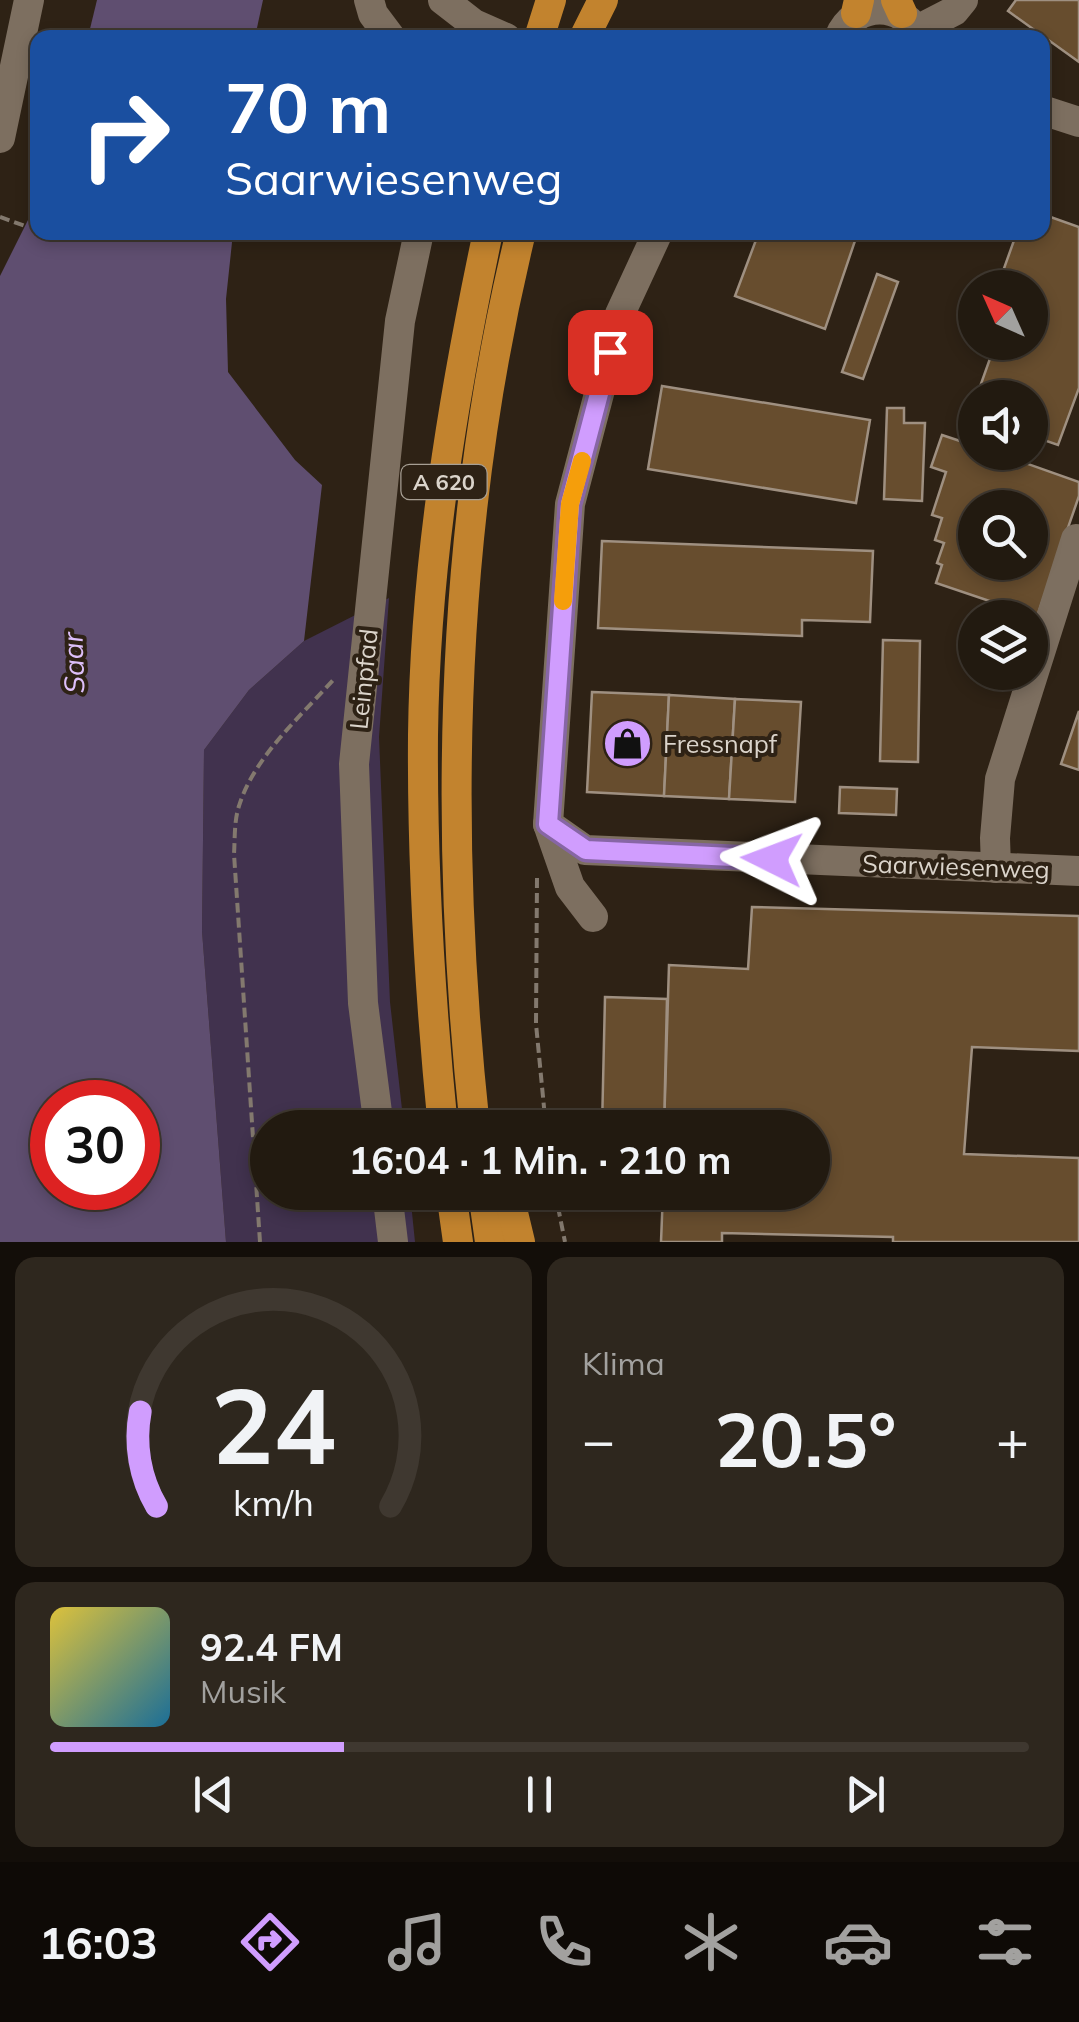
<!DOCTYPE html>
<html lang="de">
<head>
<meta charset="utf-8">
<style>
  body { margin:0; font-family:Mulish,sans-serif; background:#2e271e; color:#f1f3f6; height:100vh; display:flex; flex-direction:column; font-size:38px; white-space:nowrap }
  * { box-sizing:border-box; margin:0 }
  p { font-size:32px; color:#a2a19f }
  .icon { flex:none; width:55px; height:55px; fill:none; stroke:currentColor; stroke-width:2; stroke-linecap:round; stroke-linejoin:round }
  .map { position:relative; height:1242px; overflow:hidden }
  .drawer { display:flex; flex-direction:column; gap:15px; padding:15px; background:#130e09; flex:1 }
  .drawer>* { flex:none }
  .hud { position:absolute; left:30px; top:30px; width:1020px; height:210px; border-radius:20px; box-shadow:0 5px 15px #0003,0 0 0 2px #3f3830; background:#1a4fa0; color:#fff; overflow:hidden }
  .needle { width:65px; rotate:315deg }
  .controls { position:absolute; left:958px; top:270px; display:grid; gap:20px }
  .controls a { display:grid; place-items:center; width:90px; height:90px; border-radius:50%; background:#221a10; box-shadow:0 5px 15px #0003,0 0 0 2px #3f3830; font-size:50px }
  .speed { position:absolute; left:30px; top:1080px; display:flex; gap:20px; font-size:50px; font-weight:700; text-align:center }
  .speed>* { display:grid; place-content:center; width:130px; height:130px; border-radius:50%; background:#221a10; box-shadow:0 5px 15px #0003,0 0 0 2px #3f3830; line-height:1 }
  .speed .limit { border:15px solid #d22; background:#fff; color:#111 }
  .pin { position:absolute; display:grid; place-items:center; width:85px; height:85px; color:#fff; margin:-42px; border-radius:20px; box-shadow:0 5px 15px #0006 }
  .me { position:absolute; width:110px; margin:-55px; rotate:273deg; stroke-linejoin:round; filter:drop-shadow(0 0 8px #0008) }
  .turn { display:flex; align-items:center; gap:35px; height:210px; padding:0 30px; font-size:45px }
  .turn .icon { width:130px; height:130px; stroke-width:2.5 }
  .turn b { display:block; font-size:70px; line-height:85px }
  .big { font-size:75px; font-weight:700; line-height:1.1 }
  .drawer .tile { flex:1; display:flex; flex-direction:column; justify-content:center; gap:15px; min-width:0; padding:0 35px; border-radius:20px; background:#2e271e }
  .drawer .dial { align-items:center; gap:0 }
  .dial svg { height:260px; overflow:visible; fill:none; stroke:#3f3830; stroke-width:7; stroke-linecap:round; text-anchor:middle }
  .dial text { fill:#f1f3f6; stroke:none }
  .song { display:flex; align-items:center; gap:30px }
  .cover { width:120px; height:120px; border-radius:15px; background:linear-gradient(135deg,hsl(50 70% 55%),hsl(200 70% 35%)) }
  .played { height:10px; border-radius:5px; background:linear-gradient(90deg,#d09dfe 30%,#3f3830 30%) }
  .keys { display:flex; justify-content:space-around; direction:ltr }
  .heat { display:flex; justify-content:space-between; align-items:center; font-size:55px; direction:ltr }
  .drawer .tiles { flex:1; display:grid; gap:15px; grid-template-columns:1fr 1fr }
  .tile:last-child { grid-column:span 2 }
  .trip { position:absolute; left:250px; top:1110px; width:580px; height:100px; border-radius:50px; background:#221a10; box-shadow:0 5px 15px #0003,0 0 0 2px #3f3830; font-weight:700; line-height:100px; text-align:center }
  .tab-bar { display:flex; height:160px; justify-content:space-around; align-items:center; background:#0e0a06; color:#a2a19f }
  .tab-bar .icon { width:70px; height:70px }
  .tab-bar .selected { color:#d09dfe }
  .tab-bar b { font-size:45px; color:#f1f3f6 }
  .map>svg:first-child { display:block }
</style>
</head>
<body>
<div class="map">
<svg width="1079" height="1242" viewBox="0 0 1079 1242">
  <rect width="100%" height="100%" fill="#2e2215"/>
  <!-- green -->
  <path fill="#41324e" d="M 389,598 L 379,737 L 390,1002 L 404,1127 L 268,1128 L 268,1192 L 410,1193 L 415,1242 L 226,1242 L 202,931 L 204,750 L 249,690 L 304,641 Z"/>
  <!-- water -->
  <g fill="#5f4e70" fill-rule="evenodd">
    <path d="M 97,0 L 263,0 L 255,37 L 88,37 Z"/>
    <path d="M 37,202 L 38,232 L 233,233 L 226,299 L 228,372 L 295,460 L 322,485 L 304,641 L 249,690 L 204,750 L 202,931 L 226,1242 L 0,1242 L 0,276 ZM 52,1102 L 138,1102 L 138,1188 L 52,1188 Z"/>
  </g>
  <!-- building -->
  <g fill="#674d2e" stroke="#9f9081" stroke-width="2.5" fill-rule="evenodd">
    <path d="M 1016,0 L 1079,0 L 1079,62 L 1008,11 Z"/>
    <path d="M 1042,214 L 1079,227 L 1079,388 L 1058,445 L 1032,436 L 1039,417 L 1030,414 L 1030,398 L 977,395 L 992,353 L 975,347 L 977,342 L 1030,342 L 1030,288 L 997,288 L 1017,232 L 1042,232 Z"/>
    <path d="M 759,232 L 858,232 L 825,329 L 735,296 Z"/>
    <path d="M 877,274 L 898,282 L 863,379 L 842,372 Z"/>
    <path d="M 662,386 L 870,420 L 856,503 L 648,469 Z"/>
    <path d="M 887,408 L 904,408 L 904,423 L 925,423 L 922,501 L 884,499 Z"/>
    <path d="M 942,435 L 975,446 L 975,452 L 994,452 L 1079,482 L 1079,496 L 1037,617 L 936,583 L 942,565 L 937,563 L 944,543 L 935,540 L 942,518 L 932,515 L 946,472 L 931,467 ZM 975,508 L 1030,508 L 1030,562 L 975,562 Z"/>
    <path d="M 602,541 L 873,551 L 870,622 L 802,620 L 802,636 L 598,628 Z"/>
    <path d="M 883,640 L 920,641 L 918,762 L 880,761 Z"/>
    <path d="M 592,692 L 669,695 L 664,796 L 587,792 Z"/>
    <path d="M 669,695 L 735,699 L 729,799 L 664,796 Z"/>
    <path d="M 735,699 L 801,702 L 795,802 L 729,799 Z"/>
    <path d="M 1079,711 L 1079,770 L 1061,764 Z"/>
    <path d="M 840,787 L 897,789 L 896,815 L 839,813 Z"/>
    <path d="M 752,907 L 1079,916 L 1079,1051 L 972,1047 L 964,1154 L 1079,1158 L 1079,1242 L 893,1242 L 893,1237 L 722,1233 L 722,1242 L 661,1242 L 663,1192 L 812,1192 L 812,1128 L 664,1128 L 669,965 L 748,969 Z"/>
    <path d="M 605,997 L 667,999 L 664,1128 L 602,1128 Z"/>
    <path d="M 601,1192 L 663,1192 L 662,1207 L 600,1206 Z"/>
  </g>
  <g fill="none" stroke-linecap="round" stroke-linejoin="round">
    <!-- path -->
    <g stroke="#83796e" stroke-width="4" stroke-dasharray="10 5" stroke-linecap="butt">
      <path d="M 0,217 L 28,227"/>
      <path d="M 537,878 L 536,1024 L 546,1128"/>
      <path d="M 555,1192 L 565,1242"/>
      <path d="M 260,1242 L 234,854 C 235,839 234,821 239,806 C 254,757 301,716 335,678"/>
    </g>
    <!-- minor -->
    <g stroke="#7d6f60" stroke-width="30">
      <path d="M 369,0 L 373,14 L 391,38"/>
      <path d="M 443,0 L 474,24 L 506,38"/>
      <path d="M 917,30 L 954,11 L 963,0"/>
      <path d="M 839,38 C 854,0 906,0 919,38"/>
      <path d="M 1042,110 L 1079,122"/>
      <path d="M 0,138 L 29,0"/>
      <path d="M 658,232 L 620,314 L 570,504 L 548,824 L 585,850 L 1079,871"/>
      <path d="M 548,824 L 570,887 L 593,917"/>
      <path d="M 996,868 L 995,838 L 1000,779 L 1076,539"/>
      <path d="M 379,1128 L 363,1003 L 354,764 L 400,321 L 419,232"/>
      <path d="M 387,1192 L 393,1242"/>
    </g>
    <!-- highway -->
    <g stroke="#c2832e" stroke-width="30">
      <path d="M 896,0 L 902,13"/>
      <path d="M 856,13 L 859,0"/>
      <path d="M 539,38 L 551,0"/>
      <path d="M 584,38 L 603,0"/>
      <path d="M 443,1128 C 430,997 422,866 423,735 C 425,566 453,397 488,232"/>
      <path d="M 475,1128 C 443,829 449,525 521,232"/>
      <path d="M 451,1192 L 458,1242"/>
      <path d="M 483,1192 L 490,1242"/>
      <path d="M 508,1192 L 520,1242"/>
    </g>
  </g>
  <g fill="none" stroke-linecap="round" stroke-linejoin="round">
    <defs>
      <path id="route" d="M 610,352 L 570,504 L 548,824 L 586,850 L 772,859"/>
    </defs>
    <!-- route casing -->
    <use href="#route" stroke="#8766a5" stroke-width="25"/>
    <!-- route -->
    <use href="#route" stroke="#d09dfe" stroke-width="18"/>
    <!-- slow -->
    <path stroke="#f59e0b" stroke-width="18" d="M 563,601 L 570,504 L 582,461"/>
  </g>
  <!-- icons -->
  <defs>
    <symbol id="shop-disc" viewBox="-11 -11 22 22"><circle r="9.5" fill="#d09dfe" stroke="#2e2215"/><path d="M-5-2.5h2.3a2.7 3.5 0 0 1 5.4 0H5L5.5 6h-11ZM-1.5-2.5h3a1.5 2.3 0 0 0-3 0Z" fill="#111"/></symbol>
  </defs>
  <g fill-rule="evenodd">
    <use href="#shop-disc" x="600" y="716" width="55" height="55"/>
  </g>
  <g text-anchor="middle" dominant-baseline="central" stroke-width="8" stroke-linejoin="round" paint-order="stroke">
    <!-- shield labels -->
    <rect fill="#2e2215" stroke="#a79f94" stroke-width="2.5" x="401.5" y="465" width="85" height="34" rx="8"/>
    <g font-size="22" font-weight="bold" fill="#dbd4cb">
      <text x="444" y="482">A 620</text>
    </g>
    <!-- street labels -->
    <g font-size="25" fill="#dbd4cb" stroke="#2e2215">
      <text transform="translate(363 679) rotate(-84)">Leinpfad</text>
      <text transform="translate(956 866) rotate(2)">Saarwiesenweg</text>
    </g>
    <!-- poi labels -->
    <g font-size="25" fill="#dbd4cb" stroke="#2e2215" text-anchor="start">
      <text x="663" y="743">Fressnapf</text>
    </g>
    <!-- water labels -->
    <g font-size="28" font-style="italic" fill="#ddbffa" stroke="#2e2215">
      <text transform="translate(73 663) rotate(-92)">Saar</text>
    </g>
  </g>
</svg>
<div class="controls">
<a><svg class="needle" viewBox="-14 -14 28 28"><path d="M0-13l5 13h-10z" fill="#e53935"/><path d="M0 13l5-13h-10z" fill="#a2a19f"/></svg></a>
<a><svg class="icon" aria-label="sound" viewBox="0 0 24 24"><path d="M4 9h4l5-4v14l-5-4H4zM17 9q2 3 0 6"/></svg></a>
<a><svg class="icon" aria-label="search" viewBox="0 0 24 24"><circle cx="10" cy="10" r="6"/><path d="M15 15l6 6"/></svg></a>
<a><svg class="icon" aria-label="layers" viewBox="0 0 24 24"><path d="M12 4l9 5-9 5-9-5zM3 14l9 5 9-5"/></svg></a>
</div>
<div class="speed"><div class="limit">30</div></div>
<div class="pin" style="left:610px;top:352px;background:#d93025"><svg class="icon" aria-label="arrive" viewBox="0 0 24 24"><path d="M6 21V4h12l-3 4 3 4H6"/></svg></div>
<svg class="me" style="left:772px;top:859px" viewBox="-20 -20 40 40"><path d="M0-17L14 15 0 8-14 15z" fill="#d09dfe" stroke="#fff" stroke-width="4"/></svg>
<div class="trip">16:04 · 1 Min. · 210 m</div>
<div class="hud">
<div class="turn"><svg class="icon" aria-label="right" viewBox="0 0 24 24"><path d="M7 20v-9h11M14 6l5 5-5 5"/></svg><div><b>70 m</b>Saarwiesenweg</div></div>
</div>
</div>
<section class="drawer">
<div class="tiles">
<div class="tile dial"><svg viewBox="0 0 100 80">
<path d="M14 69A42 42 0 1 1 86 69"/>
<path d="M14 69A42 42 0 0 1 9 40" stroke="#d09dfe"/>
<text x="50" y="56" font-size="32" font-weight="700">24</text>
<text x="50" y="72" font-size="11">km/h</text>
</svg></div>
<div class="tile"><p>Klima</p>
<div class="heat"><a>−</a><b class="big">20.5°</b><a>+</a></div>
</div>
<div class="tile">
<div class="song"><i class="cover"></i><div><b>92.4 FM</b><p>Musik</p></div></div>
<div class="played"></div>
<div class="keys"><svg class="icon" aria-label="previous" viewBox="0 0 24 24"><path d="M18 5L8 12l10 7zM5 5v14"/></svg><svg class="icon" aria-label="pause" viewBox="0 0 24 24"><path d="M8 5v14M16 5v14"/></svg><svg class="icon" aria-label="next" viewBox="0 0 24 24"><path d="M6 5l10 7-10 7zM19 5v14"/></svg></div>
</div>
</div>
</section>
<nav class="tab-bar">
<b>16:03</b>
<svg class="icon selected" aria-label="directions" viewBox="0 0 24 24"><path d="M12 3l9 9-9 9-9-9zM9 14v-3h6M13 9l2 2-2 2"/></svg>
<svg class="icon" aria-label="music" viewBox="0 0 24 24"><path d="M9 18V5l10-2v13"/><circle cx="6" cy="18" r="3"/><circle cx="16" cy="16" r="3"/></svg>
<svg class="icon" aria-label="phone" viewBox="0 0 24 24"><path d="M5 4h4l2 5-3 2q2 4 5 5l2-3 5 2v4C11 20 4 13 5 4z"/></svg>
<svg class="icon" aria-label="climate" viewBox="0 0 24 24"><path d="M12 3v18M4 7l16 10M4 17L20 7"/></svg>
<svg class="icon" aria-label="car" viewBox="0 0 24 24"><path d="M5 17H2v-5l4-1 3-4h7l3 4 3 1v5h-3M9 17h6M6 11h13"/><circle cx="7" cy="17" r="2"/><circle cx="17" cy="17" r="2"/></svg>
<svg class="icon" aria-label="filters" viewBox="0 0 24 24"><path d="M4 7h16M4 17h16"/><circle cx="9" cy="7" r="2"/><circle cx="15" cy="17" r="2"/></svg>
</nav>
</body>
</html>
